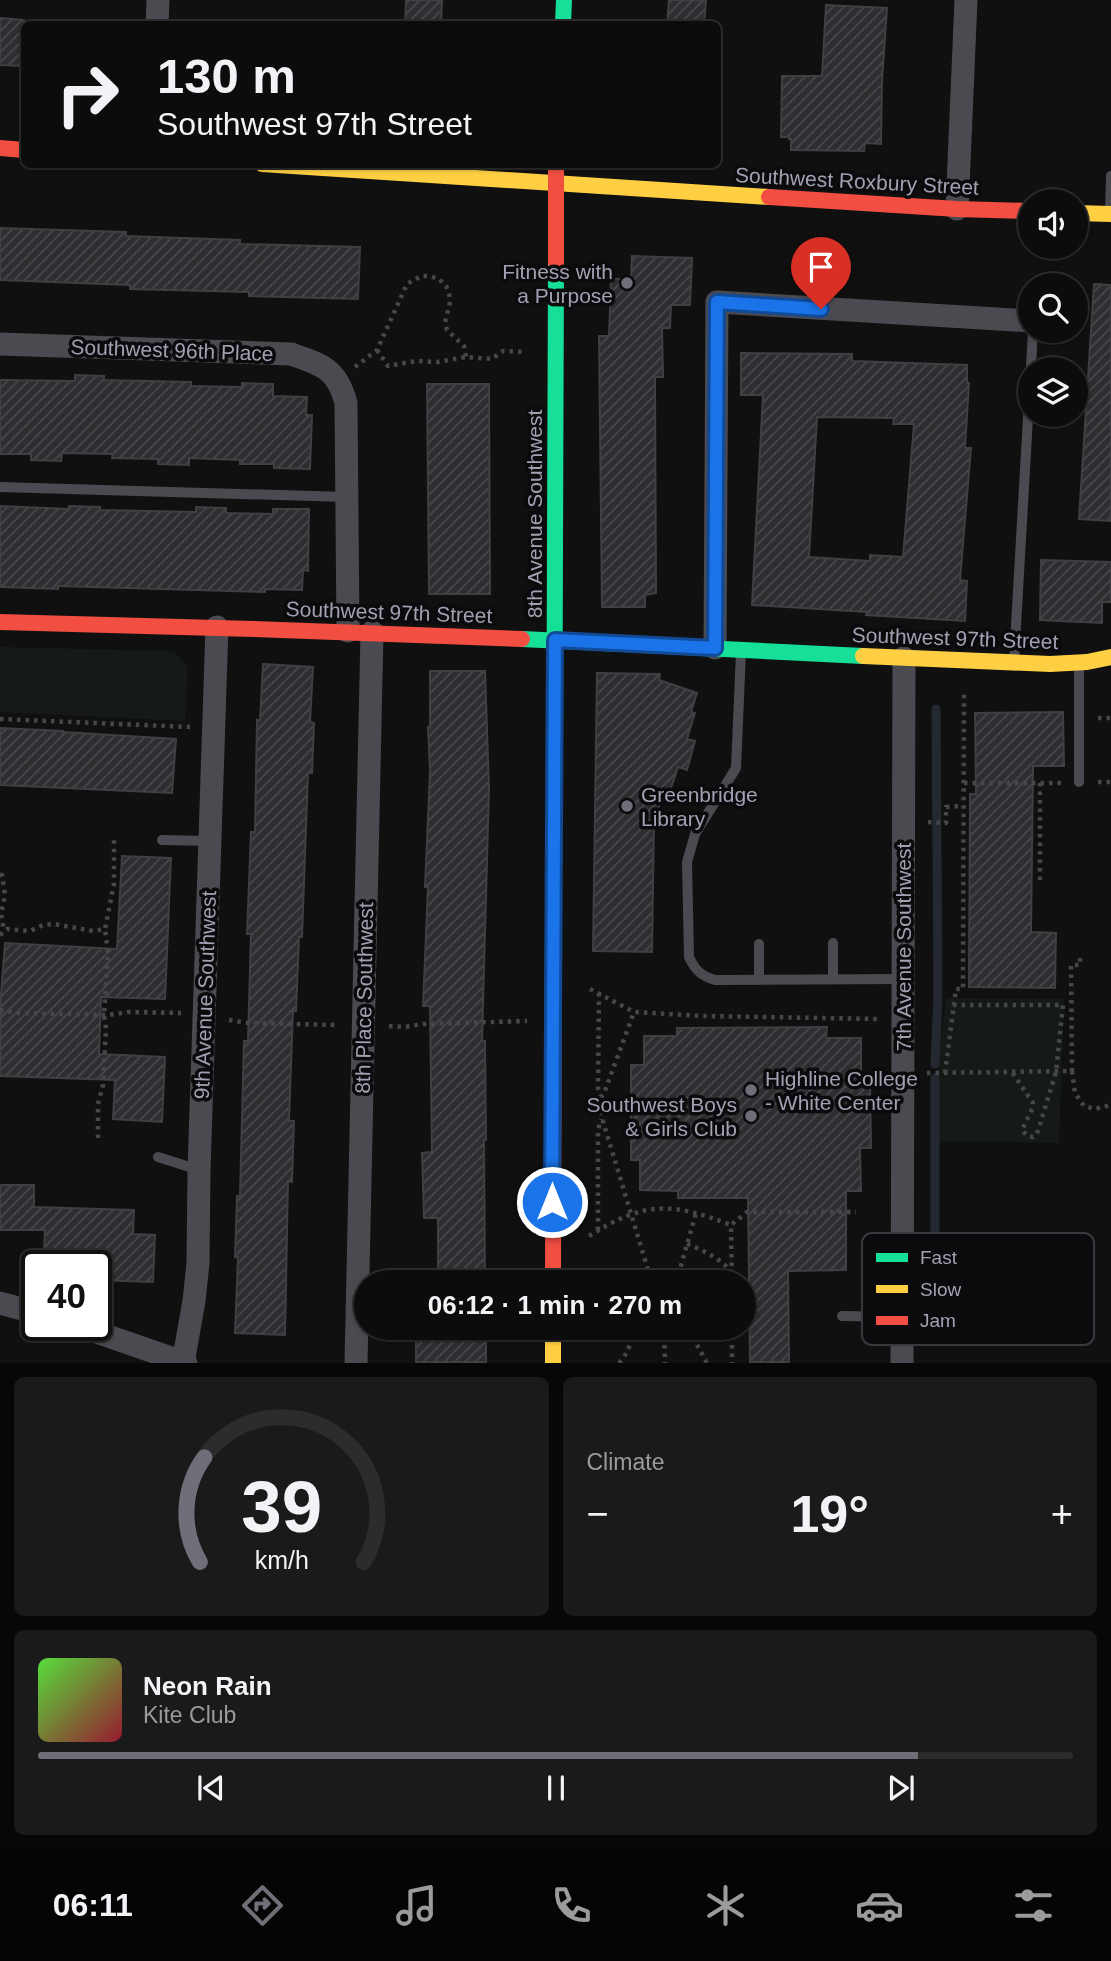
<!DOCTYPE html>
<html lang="en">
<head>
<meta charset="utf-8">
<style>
  body { margin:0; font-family:Helvetica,sans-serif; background:#1a1a1a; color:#f1f3f6; height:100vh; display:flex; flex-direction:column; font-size:26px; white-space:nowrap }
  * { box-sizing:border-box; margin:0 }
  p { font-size:23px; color:#9a9b9d }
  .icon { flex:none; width:38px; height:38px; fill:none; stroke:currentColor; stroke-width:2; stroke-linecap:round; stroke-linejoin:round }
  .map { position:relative; height:1363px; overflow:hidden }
  .panel { display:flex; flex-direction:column; gap:14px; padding:14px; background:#070707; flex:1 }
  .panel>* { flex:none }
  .top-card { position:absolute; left:21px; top:21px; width:700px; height:147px; border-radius:10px; box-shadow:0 2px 5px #0004,0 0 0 2px #2c2c2d; background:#0c0c0c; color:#f1f3f6; overflow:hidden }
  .tools { position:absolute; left:1018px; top:189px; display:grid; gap:14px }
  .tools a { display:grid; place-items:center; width:70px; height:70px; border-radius:50%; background:#0c0c0c; box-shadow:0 2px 5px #0004,0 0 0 2px #2c2c2d; font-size:35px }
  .speed { position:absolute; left:21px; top:1250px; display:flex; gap:14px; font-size:35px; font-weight:700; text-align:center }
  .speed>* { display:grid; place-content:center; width:91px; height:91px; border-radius:50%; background:#0c0c0c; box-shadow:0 2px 5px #0004,0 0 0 2px #2c2c2d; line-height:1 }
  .speed .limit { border:4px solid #111; border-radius:10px; background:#fff; color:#111 }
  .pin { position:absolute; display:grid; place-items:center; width:60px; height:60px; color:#fff; margin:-72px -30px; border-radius:50% 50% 50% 0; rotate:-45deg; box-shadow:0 0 7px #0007 }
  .pin .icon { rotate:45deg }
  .me { position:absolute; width:77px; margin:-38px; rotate:0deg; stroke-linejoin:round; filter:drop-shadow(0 0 5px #0008) }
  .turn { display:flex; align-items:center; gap:24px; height:147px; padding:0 21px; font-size:32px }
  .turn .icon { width:91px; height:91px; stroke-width:2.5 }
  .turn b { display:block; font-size:49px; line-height:60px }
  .big { font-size:52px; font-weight:600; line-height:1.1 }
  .panel .card { flex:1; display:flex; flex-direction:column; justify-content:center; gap:10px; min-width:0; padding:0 24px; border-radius:10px; background:#1a1a1a }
  .panel .dial { align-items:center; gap:0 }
  .dial svg { height:182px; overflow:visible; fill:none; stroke:#2c2c2d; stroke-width:7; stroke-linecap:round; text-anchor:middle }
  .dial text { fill:#f1f3f6; stroke:none }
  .song { display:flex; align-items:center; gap:21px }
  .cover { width:84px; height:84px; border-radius:10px; background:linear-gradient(135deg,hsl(110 70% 55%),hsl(350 70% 35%)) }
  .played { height:7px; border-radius:4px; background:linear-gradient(90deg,#6e6f79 85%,#2c2c2d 85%) }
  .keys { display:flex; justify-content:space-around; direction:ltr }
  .heat { display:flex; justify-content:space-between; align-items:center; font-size:38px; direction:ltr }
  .panel .tiles { flex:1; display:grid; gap:14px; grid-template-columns:1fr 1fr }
  .card:last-child { grid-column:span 2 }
  .trip { position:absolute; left:354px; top:1270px; width:402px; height:70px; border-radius:35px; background:#0c0c0c; box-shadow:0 2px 5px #0004,0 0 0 2px #2c2c2d; font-weight:600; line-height:70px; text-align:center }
  .tabs { display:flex; height:112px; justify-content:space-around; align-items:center; background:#050505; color:#9a9b9d }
  .tabs .icon { width:49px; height:49px }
  .tabs .current { color:#6e6f79 }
  .tabs b { font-size:32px; color:#f1f3f6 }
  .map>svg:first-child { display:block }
</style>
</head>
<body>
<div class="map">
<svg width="1111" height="1363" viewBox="0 0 1111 1363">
  <defs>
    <pattern id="building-hatch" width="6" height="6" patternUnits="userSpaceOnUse" patternTransform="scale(1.75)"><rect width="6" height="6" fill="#2d2e30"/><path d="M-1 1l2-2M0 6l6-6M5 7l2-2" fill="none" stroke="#48494c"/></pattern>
  </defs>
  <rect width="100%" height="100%" fill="#101010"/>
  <!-- green -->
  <g fill="#151a17">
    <path d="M 0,647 L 174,651 L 188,667 L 185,721 L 0,712 Z"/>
    <path d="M 946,998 L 1064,999 L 1059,1143 L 934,1141 L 938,1065 Z"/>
  </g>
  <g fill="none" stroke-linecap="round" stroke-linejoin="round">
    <!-- stream -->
    <g stroke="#242931" stroke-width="9">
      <path d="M 935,1064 L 938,996 L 936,709"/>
      <path d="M 935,1322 L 935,1078"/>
    </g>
  </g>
  <!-- building -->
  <g fill="url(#building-hatch)" stroke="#3f3f44" stroke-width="2" fill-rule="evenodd">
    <path d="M 406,0 L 442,0 L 441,24 L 405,24 Z"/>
    <path d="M 669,0 L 706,0 L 704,24 L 667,24 Z"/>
    <path d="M 826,5 L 887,8 L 882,81 L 881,144 L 865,143 L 864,151 L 791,150 L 791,139 L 789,139 L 789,137 L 781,137 L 782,76 L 822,76 Z"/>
    <path d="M 0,18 L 24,20 L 24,66 L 0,65 Z"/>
    <path d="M 0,228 L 126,232 L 126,236 L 240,240 L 240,244 L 360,247 L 358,299 L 249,296 L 249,292 L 130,289 L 130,285 L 0,280 Z"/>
    <path d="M 632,256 L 692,258 L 690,305 L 671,305 L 670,328 L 662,328 L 663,377 L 655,377 L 656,593 L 645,595 L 645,607 L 602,607 L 599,336 L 609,336 L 611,279 L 631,279 Z"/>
    <path d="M 1094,284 L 1111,285 L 1111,521 L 1079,519 Z"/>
    <path d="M 741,353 L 852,354 L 852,361 L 967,365 L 967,383 L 969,383 L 965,448 L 971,448 L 960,580 L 967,581 L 965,621 L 866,615 L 867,612 L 752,605 L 763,395 L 741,395 ZM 817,417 L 894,418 L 893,424 L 914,424 L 903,557 L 870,555 L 870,561 L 809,557 Z"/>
    <path d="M 75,375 L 104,376 L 104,380 L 191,382 L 191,386 L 242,387 L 242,383 L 273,384 L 273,396 L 307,397 L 306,415 L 312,415 L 310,469 L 274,468 L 274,464 L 240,464 L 240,460 L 189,458 L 189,465 L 158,464 L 158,459 L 112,458 L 113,454 L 62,453 L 61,461 L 31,460 L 31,454 L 0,454 L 0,380 L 75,381 Z"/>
    <path d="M 427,384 L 489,384 L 490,594 L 429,594 Z"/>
    <path d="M 0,506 L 69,509 L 69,506 L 100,507 L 100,510 L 196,512 L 196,507 L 226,508 L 226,513 L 273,514 L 273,509 L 309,509 L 308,571 L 303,570 L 302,590 L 265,589 L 265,592 L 58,586 L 58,589 L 0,587 Z"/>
    <path d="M 1041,560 L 1111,562 L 1111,602 L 1102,602 L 1102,623 L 1040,620 Z"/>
    <path d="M 263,664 L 313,667 L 310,722 L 314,723 L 312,773 L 308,773 L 302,937 L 299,937 L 296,1011 L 293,1011 L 289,1121 L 294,1121 L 292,1182 L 288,1181 L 285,1335 L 235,1333 L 238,1257 L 235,1257 L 237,1196 L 240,1196 L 244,1041 L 248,1041 L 251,934 L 247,934 L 251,832 L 255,832 L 257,720 L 260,721 Z"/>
    <path d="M 430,671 L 485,671 L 489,788 L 482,1041 L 485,1041 L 486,1140 L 484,1140 L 485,1283 L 438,1283 L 438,1218 L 424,1218 L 422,1153 L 432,1152 L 430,1006 L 423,1006 L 428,887 L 425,887 L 430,771 L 428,727 L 430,727 Z"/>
    <path d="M 597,673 L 660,674 L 659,680 L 697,693 L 691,712 L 695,713 L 687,739 L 695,741 L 687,770 L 678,767 L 670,791 L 665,790 L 654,821 L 652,952 L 593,951 Z"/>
    <path d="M 1063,712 L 1064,766 L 1033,766 L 1031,932 L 1056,933 L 1055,988 L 969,987 L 970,794 L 976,794 L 975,713 Z"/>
    <path d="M 0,728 L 63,731 L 63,732 L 176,739 L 172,793 L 0,785 Z"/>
    <path d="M 122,856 L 171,858 L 165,999 L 101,997 L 99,1054 L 165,1057 L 162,1122 L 113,1119 L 115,1080 L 0,1076 L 1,995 L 5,943 L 117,949 Z"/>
    <path d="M 827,1027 L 826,1038 L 861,1038 L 861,1083 L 870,1083 L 871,1148 L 860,1148 L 861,1191 L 846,1191 L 846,1270 L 788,1271 L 789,1362 L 750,1362 L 748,1198 L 678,1198 L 678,1191 L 640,1190 L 640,1160 L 631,1160 L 631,1065 L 644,1065 L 644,1036 L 677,1036 L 677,1028 Z"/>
    <path d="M 0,1185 L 34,1185 L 34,1207 L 134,1210 L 133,1234 L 155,1235 L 153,1282 L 96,1280 L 96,1265 L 66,1265 L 66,1255 L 44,1254 L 45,1230 L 0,1230 Z"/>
    <rect x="416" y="1328" width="70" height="34"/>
  </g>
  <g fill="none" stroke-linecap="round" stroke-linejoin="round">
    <!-- path -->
    <g stroke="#46464b" stroke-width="4.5" stroke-dasharray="3.5 5" stroke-linecap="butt">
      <path d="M 377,350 L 388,366 L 416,361 L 437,362 L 466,357 L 492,359 L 503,351 L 525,352"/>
      <path d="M 355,367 L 377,350 L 407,284 L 421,276 L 430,276 L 439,279 L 446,286 L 449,293 L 450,302 L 445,323 L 447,330 L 464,346 L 466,357"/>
      <path d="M 1098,718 L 1111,718"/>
      <path d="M 0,719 L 190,727"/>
      <path d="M 1098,782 L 1111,782"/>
      <path d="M 964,783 L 1061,783"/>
      <path d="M 1040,783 L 1040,881"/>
      <path d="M 928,822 L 946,823 L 946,807 L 963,806"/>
      <path d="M 0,875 L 2,875 L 5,895 L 1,914 L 4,931"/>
      <path d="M 0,935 L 7,929 L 30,931 L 43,925 L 54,924 L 93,931 L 105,929 L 114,884 L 114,838"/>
      <path d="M 590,989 L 634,1012 L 704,1016 L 880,1019"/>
      <path d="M 599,993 L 598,1088 L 601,1098 L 602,1118 L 652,1283"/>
      <path d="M 953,1005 L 1063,1005 L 1056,1072 L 1038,1131 L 1033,1137 L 1027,1136 L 1022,1130 L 1033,1107 L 1033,1103 L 1012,1072"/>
      <path d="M 0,1010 L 17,1013 L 108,1015 L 128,1012 L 181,1013"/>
      <path d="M 229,1020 L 248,1023 L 339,1025"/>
      <path d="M 389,1026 L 405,1027 L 423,1024 L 527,1021"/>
      <path d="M 1072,1071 L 1075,1093 L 1084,1106 L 1095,1109 L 1111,1105"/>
      <path d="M 927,1073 L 1072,1071 L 1071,965 L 1080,965 L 1080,954"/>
      <path d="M 945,1073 L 956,989 L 963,989 L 964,690"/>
      <path d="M 601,1098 L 606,1088 L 634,1012"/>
      <path d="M 98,1138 L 98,1104 L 103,1085 L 106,1029 L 104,1015 L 108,952 L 105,929"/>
      <path d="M 598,1230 L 598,1130 L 601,1119"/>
      <path d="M 589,1236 C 644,1201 672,1202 731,1225"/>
      <path d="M 687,1244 C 703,1250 719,1258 731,1271"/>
      <path d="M 588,1279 L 594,1283"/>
      <path d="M 676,1283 L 696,1213"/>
      <path d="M 732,1283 L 731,1225 L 747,1212 L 856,1212"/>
      <path d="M 664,1328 L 665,1363"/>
      <path d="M 696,1328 L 696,1343 L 707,1363"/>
      <path d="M 732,1328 L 732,1363"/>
      <path d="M 632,1333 L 695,1335"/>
      <path d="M 619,1363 C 628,1353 633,1341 631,1328"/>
    </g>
    <!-- lane -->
    <g stroke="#4a4a50" stroke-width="10">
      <path d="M 1110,211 L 1111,176"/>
      <path d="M 0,487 L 347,497"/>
      <path d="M 741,652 L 736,768 L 695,834 L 687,862 L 689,957 C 695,970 701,976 715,980 L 903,979"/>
      <path d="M 1014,660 L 1033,331"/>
      <path d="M 1079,666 L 1079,782"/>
      <path d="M 162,840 L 210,841"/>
      <path d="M 833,943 L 833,979"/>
      <path d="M 759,944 L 759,980"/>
      <path d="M 158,1157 L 199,1170"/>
      <path d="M 842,1316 L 902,1317"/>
    </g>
    <!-- street -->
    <g stroke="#4a4a50" stroke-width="23">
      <path d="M 157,24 L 158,0"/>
      <path d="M 957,209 L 966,0"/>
      <path d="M 0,344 L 291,354 C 323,365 337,369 346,403 L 348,631"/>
      <path d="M 715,648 L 717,302 L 1031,321"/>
      <path d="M 0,1303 L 37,1313"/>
      <path d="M 76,1325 L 186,1363"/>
      <path d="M 183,1363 L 194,1301 L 198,1263 L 199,1170 L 217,627"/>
      <path d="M 356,1363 L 372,632"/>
      <path d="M 902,1363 L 904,658"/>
    </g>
    <!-- fast -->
    <g stroke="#16e098" stroke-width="16">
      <path d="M 563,24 L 564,0"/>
      <path d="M 522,639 L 863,656"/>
      <path d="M 554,836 L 556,263"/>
    </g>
    <!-- slow -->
    <g stroke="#ffcf43" stroke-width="16">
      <path d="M 262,164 L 769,197"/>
      <path d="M 1076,213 L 1111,214"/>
      <path d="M 863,656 L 1050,664 L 1087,662 L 1111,657"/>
      <path d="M 553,1328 L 553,1363"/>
    </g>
    <!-- jam -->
    <g stroke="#f24e42" stroke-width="16">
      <path d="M 0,148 L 24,150"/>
      <path d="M 769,197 L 957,209 L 1031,211"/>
      <path d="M 556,263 L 556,164"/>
      <path d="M 0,622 L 253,629 L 522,639"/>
      <path d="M 553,1283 L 554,836"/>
    </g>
  </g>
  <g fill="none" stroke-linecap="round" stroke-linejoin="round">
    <defs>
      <path id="route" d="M 552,1202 L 555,640 L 715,648 L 717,302 L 821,309"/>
    </defs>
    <!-- route casing -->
    <use href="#route" stroke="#114b97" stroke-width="18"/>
    <!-- route -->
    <use href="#route" stroke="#1a73e8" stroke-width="12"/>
  </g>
  <!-- markers -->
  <g fill="#6e6f79" stroke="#0b0a0c" stroke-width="2.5">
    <circle cx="627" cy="283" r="7"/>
    <circle cx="627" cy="806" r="7"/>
    <circle cx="751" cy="1090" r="7"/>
    <circle cx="751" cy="1116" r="7"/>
  </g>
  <g text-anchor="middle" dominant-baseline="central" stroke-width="7" stroke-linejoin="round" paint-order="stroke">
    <!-- street labels -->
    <g font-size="21" fill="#a0a2b2" stroke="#0b0a0c">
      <text transform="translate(857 181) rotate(3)">Southwest Roxbury Street</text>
      <text transform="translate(172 350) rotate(2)">Southwest 96th Place</text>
      <text transform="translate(534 514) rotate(-90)">8th Avenue Southwest</text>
      <text transform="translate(389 612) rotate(2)">Southwest 97th Street</text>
      <text transform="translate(955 638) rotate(2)">Southwest 97th Street</text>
      <text transform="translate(903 947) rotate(-90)">7th Avenue Southwest</text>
      <text transform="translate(205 995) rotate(-88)">9th Avenue Southwest</text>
      <text transform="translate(364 998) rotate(-89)">8th Place Southwest</text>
    </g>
    <!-- poi labels -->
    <g font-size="21" fill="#a0a2b2" stroke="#0b0a0c" text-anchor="end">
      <text x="613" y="271">Fitness with<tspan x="613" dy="24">a Purpose</tspan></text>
      <text x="641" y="794" text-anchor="start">Greenbridge<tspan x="641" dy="24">Library</tspan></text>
      <text x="765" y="1078" text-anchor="start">Highline College<tspan x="765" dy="24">- White Center</tspan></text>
      <text x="737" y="1104">Southwest Boys<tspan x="737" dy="24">&amp; Girls Club</tspan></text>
    </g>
  </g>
  <!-- legend -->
  <rect x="862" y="1233" width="232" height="112" rx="10" fill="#0b0a0c" stroke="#38383e" stroke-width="2"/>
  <rect x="876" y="1253" width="32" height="9" fill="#16e098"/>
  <rect x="876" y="1285" width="32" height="8" fill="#ffcf43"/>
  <rect x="876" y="1316" width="32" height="9" fill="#f24e42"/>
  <g font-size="19" fill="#a0a2b2">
    <text x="920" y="1264">Fast</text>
    <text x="920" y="1296">Slow</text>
    <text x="920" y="1327">Jam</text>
  </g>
</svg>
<div class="tools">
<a><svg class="icon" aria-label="sound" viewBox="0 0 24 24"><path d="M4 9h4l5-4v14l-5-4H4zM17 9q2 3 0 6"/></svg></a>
<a><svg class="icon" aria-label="search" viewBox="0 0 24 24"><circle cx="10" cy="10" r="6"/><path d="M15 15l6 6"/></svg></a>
<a><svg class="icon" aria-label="layers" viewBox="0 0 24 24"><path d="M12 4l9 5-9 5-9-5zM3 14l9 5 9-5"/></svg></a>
</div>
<div class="speed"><div class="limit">40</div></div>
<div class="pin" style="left:821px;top:309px;background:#d93025"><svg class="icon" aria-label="arrive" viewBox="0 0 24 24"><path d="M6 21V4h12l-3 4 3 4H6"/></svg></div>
<svg class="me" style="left:552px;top:1202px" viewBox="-20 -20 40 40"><circle r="17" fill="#1a73e8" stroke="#fff" stroke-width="3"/><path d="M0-11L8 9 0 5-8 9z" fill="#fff"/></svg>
<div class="trip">06:12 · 1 min · 270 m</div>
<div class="top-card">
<div class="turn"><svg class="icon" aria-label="right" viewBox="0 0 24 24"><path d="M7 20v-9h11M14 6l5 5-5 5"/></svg><div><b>130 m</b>Southwest 97th Street</div></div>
</div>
</div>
<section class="panel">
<div class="tiles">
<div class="card dial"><svg viewBox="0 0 100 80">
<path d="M14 69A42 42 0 1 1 86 69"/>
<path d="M14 69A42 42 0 0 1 16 23" stroke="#6e6f79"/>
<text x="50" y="56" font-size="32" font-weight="700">39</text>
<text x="50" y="72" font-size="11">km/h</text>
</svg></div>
<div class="card"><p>Climate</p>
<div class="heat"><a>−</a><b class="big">19°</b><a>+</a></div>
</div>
<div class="card">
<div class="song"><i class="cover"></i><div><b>Neon Rain</b><p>Kite Club</p></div></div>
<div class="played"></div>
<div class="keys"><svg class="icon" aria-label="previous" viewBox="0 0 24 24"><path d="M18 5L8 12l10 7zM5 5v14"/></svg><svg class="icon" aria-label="pause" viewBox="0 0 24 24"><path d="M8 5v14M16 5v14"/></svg><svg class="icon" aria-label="next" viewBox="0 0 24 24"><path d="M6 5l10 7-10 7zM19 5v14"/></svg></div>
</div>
</div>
</section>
<nav class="tabs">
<b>06:11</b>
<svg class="icon current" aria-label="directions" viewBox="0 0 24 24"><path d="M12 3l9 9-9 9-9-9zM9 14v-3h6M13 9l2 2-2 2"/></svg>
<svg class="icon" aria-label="music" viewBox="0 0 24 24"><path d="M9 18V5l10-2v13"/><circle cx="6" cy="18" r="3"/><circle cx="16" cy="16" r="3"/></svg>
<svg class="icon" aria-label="phone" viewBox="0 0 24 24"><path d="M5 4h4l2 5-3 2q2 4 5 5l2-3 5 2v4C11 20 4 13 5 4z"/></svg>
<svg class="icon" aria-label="climate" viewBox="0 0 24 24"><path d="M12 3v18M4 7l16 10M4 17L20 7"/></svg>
<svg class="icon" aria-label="car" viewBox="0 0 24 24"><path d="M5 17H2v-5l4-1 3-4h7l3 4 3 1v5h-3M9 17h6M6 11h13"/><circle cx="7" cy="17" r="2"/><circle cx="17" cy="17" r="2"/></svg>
<svg class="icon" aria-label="filters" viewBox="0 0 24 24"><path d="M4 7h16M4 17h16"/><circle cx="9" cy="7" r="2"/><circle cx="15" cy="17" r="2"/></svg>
</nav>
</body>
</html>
